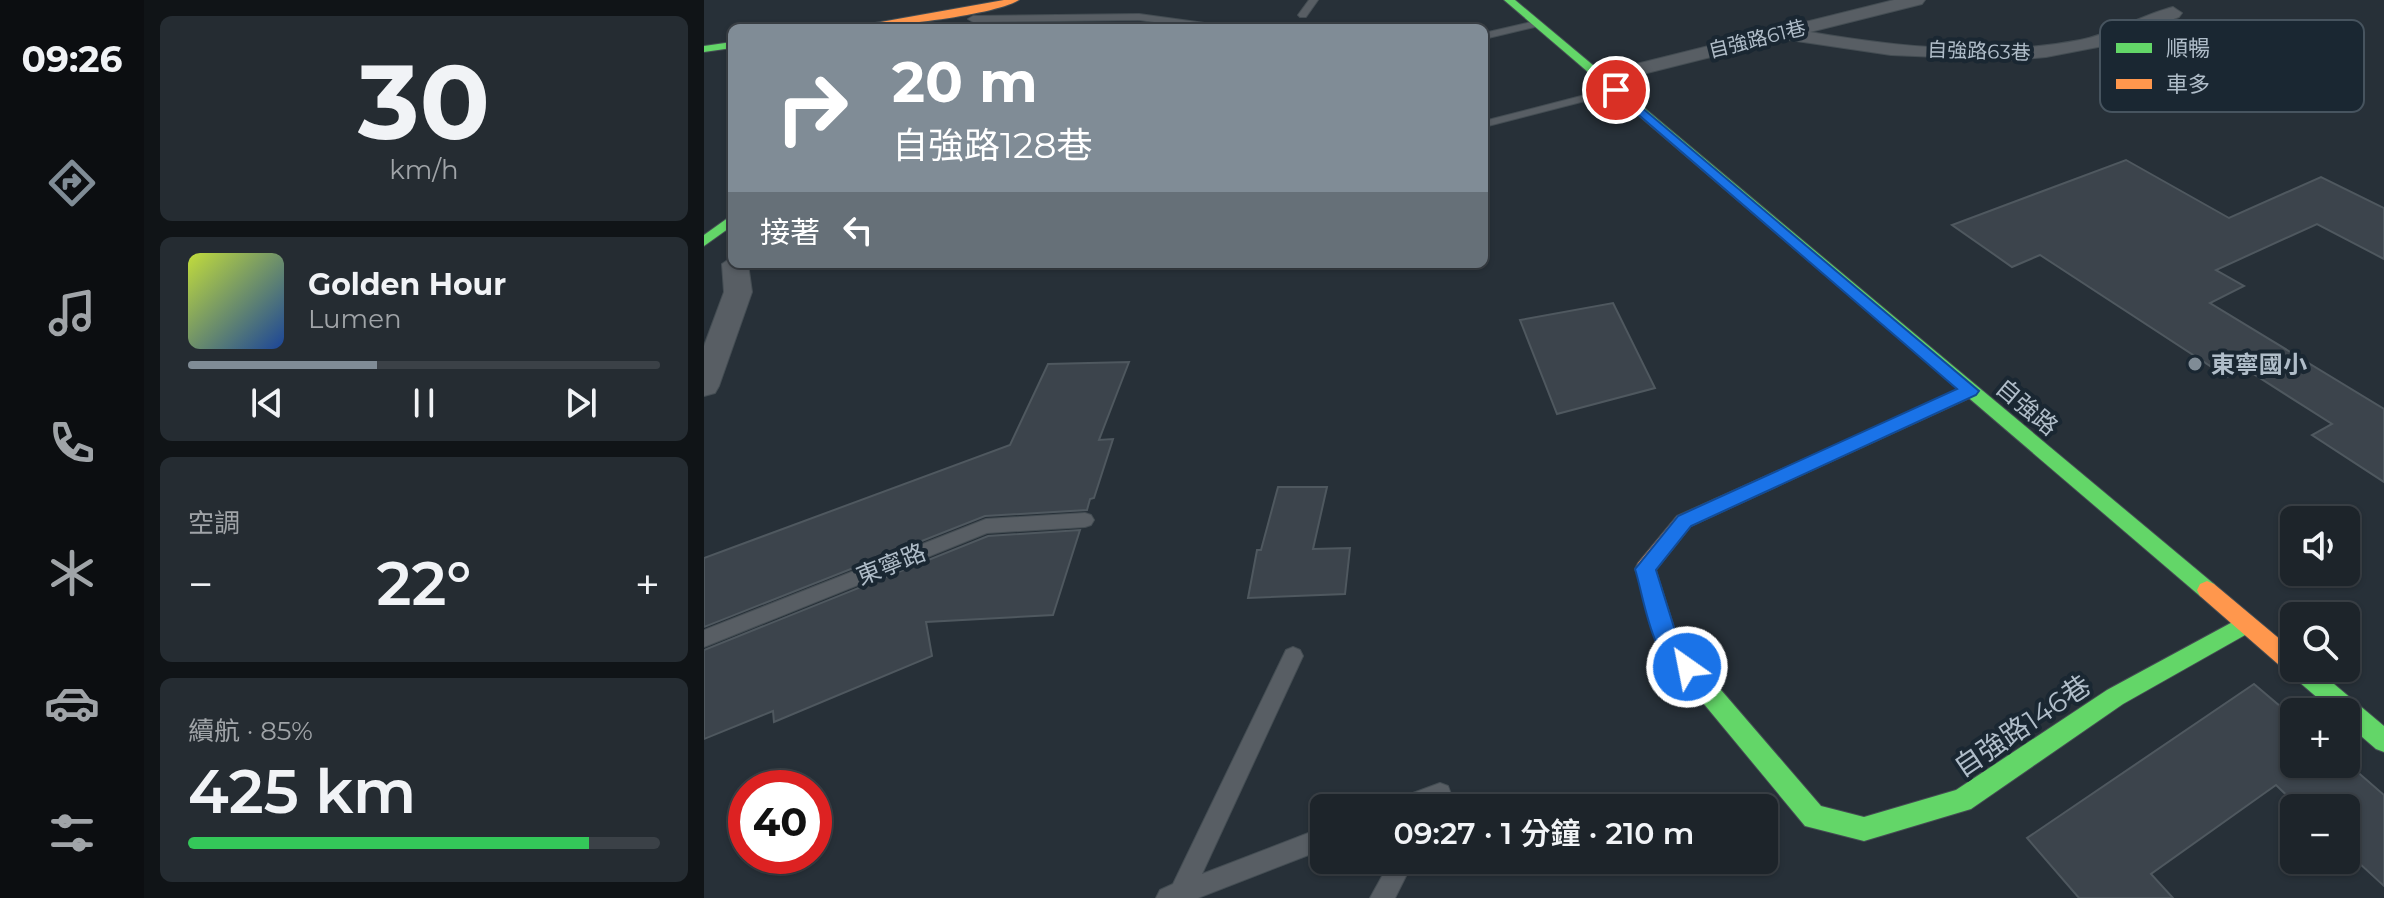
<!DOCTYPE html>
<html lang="zh-TW">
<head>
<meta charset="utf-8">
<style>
  body { margin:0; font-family:Montserrat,"Noto Sans TC",sans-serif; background:#252c32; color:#f1f3f6; height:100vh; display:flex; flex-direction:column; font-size:30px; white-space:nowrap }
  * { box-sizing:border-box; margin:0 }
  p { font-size:26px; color:#a0a4a8 }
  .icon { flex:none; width:44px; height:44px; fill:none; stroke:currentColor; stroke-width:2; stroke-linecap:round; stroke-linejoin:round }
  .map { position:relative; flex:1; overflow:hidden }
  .side { display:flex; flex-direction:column; gap:16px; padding:16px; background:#101417; width:560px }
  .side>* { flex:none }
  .top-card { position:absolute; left:24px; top:24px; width:760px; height:244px; border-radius:12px; box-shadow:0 2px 6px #0004,0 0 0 2px #3b4147; background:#808c96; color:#fff; overflow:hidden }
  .tools { position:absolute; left:1576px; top:506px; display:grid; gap:16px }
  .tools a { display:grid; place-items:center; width:80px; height:80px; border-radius:12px; background:#1d242a; box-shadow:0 2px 6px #0004,0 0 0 2px #3b4147; font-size:40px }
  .speed { position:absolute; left:24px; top:770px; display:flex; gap:16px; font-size:40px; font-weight:700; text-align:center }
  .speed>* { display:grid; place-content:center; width:104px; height:104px; border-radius:50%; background:#1d242a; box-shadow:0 2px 6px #0004,0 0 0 2px #3b4147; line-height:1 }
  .speed .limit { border:12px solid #d22; background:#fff; color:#111 }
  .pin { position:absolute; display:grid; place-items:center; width:68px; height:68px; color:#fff; margin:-34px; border:4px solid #fff; border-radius:50%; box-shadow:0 2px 8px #0007 }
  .me { position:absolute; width:88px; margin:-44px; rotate:327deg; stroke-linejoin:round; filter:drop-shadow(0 0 6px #0008) }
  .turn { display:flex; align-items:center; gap:28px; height:168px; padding:0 32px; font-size:36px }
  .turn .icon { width:104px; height:104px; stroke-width:2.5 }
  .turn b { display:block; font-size:56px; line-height:68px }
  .then { display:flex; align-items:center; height:76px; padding:0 32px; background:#0003; gap:16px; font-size:30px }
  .big { font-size:60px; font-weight:600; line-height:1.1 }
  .side .widget { flex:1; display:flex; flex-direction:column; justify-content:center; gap:12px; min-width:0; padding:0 28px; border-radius:12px; background:#252c32 }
  .side .dial { align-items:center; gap:0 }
  .dial b { font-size:104px; line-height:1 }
  .song { display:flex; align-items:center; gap:24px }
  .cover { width:96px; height:96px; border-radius:12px; background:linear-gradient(135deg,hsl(70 70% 55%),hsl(220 70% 35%)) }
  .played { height:8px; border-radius:4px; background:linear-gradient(90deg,#808c96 40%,#3b4147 40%) }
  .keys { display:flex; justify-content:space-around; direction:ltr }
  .heat { display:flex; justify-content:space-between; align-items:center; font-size:44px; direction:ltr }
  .charge { height:12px; border-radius:6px; background:linear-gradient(90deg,#34c759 85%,#3b4147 0) }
  .trip { position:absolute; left:606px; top:794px; width:468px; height:80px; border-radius:12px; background:#1d242a; box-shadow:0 2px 6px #0004,0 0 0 2px #3b4147; font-weight:600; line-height:80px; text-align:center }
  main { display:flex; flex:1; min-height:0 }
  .tab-bar { display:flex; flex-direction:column; width:144px; justify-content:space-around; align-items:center; background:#0c0e11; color:#a0a4a8 }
  .tab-bar .icon { width:56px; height:56px }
  .tab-bar .on { color:#808c96 }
  .tab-bar b { font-size:36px; color:#f1f3f6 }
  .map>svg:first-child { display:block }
</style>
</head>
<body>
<main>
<nav class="tab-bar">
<b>09:26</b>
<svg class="icon on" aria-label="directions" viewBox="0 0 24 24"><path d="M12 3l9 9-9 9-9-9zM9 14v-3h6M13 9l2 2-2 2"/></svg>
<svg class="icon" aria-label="music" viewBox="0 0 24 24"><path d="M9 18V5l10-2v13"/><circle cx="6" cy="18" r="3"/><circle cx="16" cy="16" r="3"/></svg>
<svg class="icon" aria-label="phone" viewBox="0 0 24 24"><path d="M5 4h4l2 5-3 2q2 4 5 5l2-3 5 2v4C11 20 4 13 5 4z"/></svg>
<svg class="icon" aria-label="climate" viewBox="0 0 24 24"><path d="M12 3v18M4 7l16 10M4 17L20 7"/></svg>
<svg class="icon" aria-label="car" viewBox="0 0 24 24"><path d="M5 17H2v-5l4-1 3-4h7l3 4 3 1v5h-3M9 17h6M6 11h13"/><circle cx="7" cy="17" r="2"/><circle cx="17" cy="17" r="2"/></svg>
<svg class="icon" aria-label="filters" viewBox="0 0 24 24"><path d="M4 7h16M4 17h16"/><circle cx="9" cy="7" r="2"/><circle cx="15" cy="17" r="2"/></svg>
</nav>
<section class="side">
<div class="widget dial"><b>30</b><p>km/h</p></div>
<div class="widget">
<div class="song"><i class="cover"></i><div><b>Golden Hour</b><p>Lumen</p></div></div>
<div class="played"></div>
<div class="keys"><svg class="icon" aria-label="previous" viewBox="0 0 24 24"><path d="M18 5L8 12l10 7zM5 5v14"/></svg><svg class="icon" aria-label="pause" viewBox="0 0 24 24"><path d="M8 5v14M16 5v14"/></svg><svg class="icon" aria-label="next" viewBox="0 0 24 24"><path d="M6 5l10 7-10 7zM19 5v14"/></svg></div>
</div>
<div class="widget"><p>空調</p>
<div class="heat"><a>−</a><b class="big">22°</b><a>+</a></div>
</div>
<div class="widget"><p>續航 · 85%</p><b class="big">425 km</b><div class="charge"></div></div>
</section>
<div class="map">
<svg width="1680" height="898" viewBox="0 0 1680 898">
  <rect width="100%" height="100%" fill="#273038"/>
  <!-- building -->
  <g fill="#3c444c" stroke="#4f585f" stroke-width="2">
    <path d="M 1422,160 L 1525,218 L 1617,177 L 1680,208 L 1680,259 L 1613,224 L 1512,270 L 1540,286 L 1506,303 L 1680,409 L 1680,482 L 1608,435 L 1628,424 L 1540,368 L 1523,377 L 1336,255 L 1308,267 L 1248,225 Z"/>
    <path d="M 909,303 L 951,388 L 853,414 L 816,320 Z"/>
    <path d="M 425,362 L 395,440 L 409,439 L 390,498 L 386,499 L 383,510 L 281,516 L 0,627 L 0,558 L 306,445 L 344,364 Z"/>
    <path d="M 574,487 L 623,487 L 609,549 L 646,548 L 641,594 L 544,598 L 553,550 L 557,550 Z"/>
    <path d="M 376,530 L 349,615 L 222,622 L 228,656 L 70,722 L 69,711 L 0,739 L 0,650 L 284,536 Z"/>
    <path d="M 1550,684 L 1590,718 L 1590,764 L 1642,762 L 1680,795 L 1680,886 L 1642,851 L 1642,808 L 1596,808 L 1572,785 L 1447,874 L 1469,898 L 1375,898 L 1323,838 Z"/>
  </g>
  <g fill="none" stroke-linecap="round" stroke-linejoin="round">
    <defs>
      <g id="lane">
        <path d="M 605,0 L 614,0 L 602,17 L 596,17 L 594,15 Z"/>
        <path d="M 435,14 L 515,25 L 520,28 L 495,28 L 435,20 L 269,22 L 264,19 L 269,16 Z"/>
        <path d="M 832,21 L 835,22 L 835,26 L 780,39 L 780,33 Z"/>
        <path d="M 912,87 L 917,90 L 916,92 L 780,127 L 780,121 Z"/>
        <path d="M 381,513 L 387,515 L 390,520 L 387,525 L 381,527 L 283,533 L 0,647 L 0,630 L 282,519 Z"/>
        <path d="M 589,647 L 596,650 L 599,656 L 498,874 L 620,827 L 620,849 L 494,898 L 452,898 L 456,890 L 469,884 L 582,650 Z"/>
        <path d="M 736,783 L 744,786 L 747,794 L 740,808 L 687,808 L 690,800 Z"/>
        <path d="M 687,860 L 710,860 L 691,898 L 666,898 Z"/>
      </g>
      <g id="street">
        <path d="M 1190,0 L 1221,0 L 1218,4 L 1106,32 C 1193,47 1288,57 1376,40 C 1408,34 1437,15 1469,7 L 1478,13 L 1475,17 L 1394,47 L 1342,57 L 1305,60 L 1187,55 L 1079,39 L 895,85 L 885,79 L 888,75 Z"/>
        <path d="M 28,257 L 28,264 L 44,264 L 48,292 L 15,386 L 11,393 L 0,396 L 0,346 L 20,292 L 18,264 Z"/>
      </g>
      <g id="fast">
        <path d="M 800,0 L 811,0 L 1510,584 L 1513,590 L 1510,596 L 1503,599 L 1496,596 Z"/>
        <path d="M 28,42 L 28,48 L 0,52 L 0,46 Z"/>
        <path d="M 28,215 L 28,226 L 0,246 L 0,235 Z"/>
        <path d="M 944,569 L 951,571 L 954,577 L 974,640 L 1117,806 L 1160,817 L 1252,790 L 1403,690 L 1536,618 L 1543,615 L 1550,618 L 1554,624 L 1550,630 L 1419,704 L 1267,809 L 1160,841 L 1101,826 L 957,652 L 934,577 L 937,571 Z"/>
        <path d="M 1590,660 L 1590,668 L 1611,668 L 1680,726 L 1680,752 L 1672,749 L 1642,723 L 1642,712 L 1630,712 L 1587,675 L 1584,668 Z"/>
      </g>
      <g id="slow">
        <path d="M 300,0 L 315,0 C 290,16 176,28 143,28 Z"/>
        <path d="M 1266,385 L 1274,391 L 1272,395 L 987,526 L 952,570 L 954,577 L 951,583 L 944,585 L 937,583 L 931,569 L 934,563 L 973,516 Z"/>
        <path d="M 1503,581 L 1510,584 L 1590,651 L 1590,668 L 1599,668 L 1598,671 L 1590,674 L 1582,671 L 1496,596 L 1493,590 L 1496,584 Z"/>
      </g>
    </defs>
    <!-- lane casing -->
    <use href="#lane" stroke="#444d53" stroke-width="2"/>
    <!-- street casing -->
    <use href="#street" stroke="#444d53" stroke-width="2"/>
    <!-- fast casing -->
    <use href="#fast" stroke="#444d53" stroke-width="2"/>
    <!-- slow casing -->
    <use href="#slow" stroke="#444d53" stroke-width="2"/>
    <!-- lane -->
    <use href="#lane" fill="#585e64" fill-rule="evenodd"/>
    <!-- street -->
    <use href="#street" fill="#585e64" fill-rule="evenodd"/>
    <!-- fast -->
    <use href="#fast" fill="#63d668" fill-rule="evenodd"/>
    <!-- slow -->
    <use href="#slow" fill="#ff974d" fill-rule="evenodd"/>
  </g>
  <!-- route -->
  <path fill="#1a73e8" stroke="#114b97" stroke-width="2" d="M 912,86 L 1275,391 L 1272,395 L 987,526 L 952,570 L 974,640 L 994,667 L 991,674 L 983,677 C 947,663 941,601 931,569 L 974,516 L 1253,389 L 908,92 L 906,90 Z"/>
  <!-- markers -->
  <circle fill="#808c96" stroke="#1a2732" stroke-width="3" cx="1491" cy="364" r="8"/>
  <g text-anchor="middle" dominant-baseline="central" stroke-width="8" stroke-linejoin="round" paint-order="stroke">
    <!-- far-street labels -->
    <g font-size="20" fill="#b0bdc9" stroke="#1a2732">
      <text transform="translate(1053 39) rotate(-14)">自強路61巷</text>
      <text transform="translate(1275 51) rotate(2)">自強路63巷</text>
    </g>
    <!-- poi labels -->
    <g font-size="24" font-weight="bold" fill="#b0bdc9" stroke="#1a2732" text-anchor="start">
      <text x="1507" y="364">東寧國小</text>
    </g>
    <!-- street labels -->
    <g font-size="24" fill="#b0bdc9" stroke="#1a2732">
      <text transform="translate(1323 407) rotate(40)">自強路</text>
      <text transform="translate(187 564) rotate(-22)">東寧路</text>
    </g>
    <!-- near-street labels -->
    <g font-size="28" fill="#b0bdc9" stroke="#1a2732">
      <text transform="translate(1318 726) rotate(-34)">自強路146巷</text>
    </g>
  </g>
  <!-- legend -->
  <rect x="1396" y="20" width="264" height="92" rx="12" fill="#1a2732" stroke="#47545f" stroke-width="2"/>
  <rect x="1412" y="43" width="36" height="10" fill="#63d668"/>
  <rect x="1412" y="79" width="36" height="10" fill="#ff974d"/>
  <g font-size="22" fill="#b0bdc9">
    <text x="1462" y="56">順暢</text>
    <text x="1462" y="92">車多</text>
  </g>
</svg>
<div class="tools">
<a><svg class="icon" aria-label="sound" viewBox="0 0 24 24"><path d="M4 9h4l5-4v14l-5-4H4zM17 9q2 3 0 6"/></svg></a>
<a><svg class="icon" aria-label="search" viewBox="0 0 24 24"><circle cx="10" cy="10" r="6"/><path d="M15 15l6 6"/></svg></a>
<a>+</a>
<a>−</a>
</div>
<div class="speed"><div class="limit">40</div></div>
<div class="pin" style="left:912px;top:90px;background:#d93025"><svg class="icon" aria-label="arrive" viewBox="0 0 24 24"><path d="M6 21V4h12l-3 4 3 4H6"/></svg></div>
<svg class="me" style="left:983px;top:667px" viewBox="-20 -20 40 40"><circle r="17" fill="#1a73e8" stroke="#fff" stroke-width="3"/><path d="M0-11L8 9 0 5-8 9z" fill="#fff"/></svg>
<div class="trip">09:27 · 1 分鐘 · 210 m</div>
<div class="top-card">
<div class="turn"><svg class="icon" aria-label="right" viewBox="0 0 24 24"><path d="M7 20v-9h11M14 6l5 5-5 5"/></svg><div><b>20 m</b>自強路128巷</div></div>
<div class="then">接著<svg class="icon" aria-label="left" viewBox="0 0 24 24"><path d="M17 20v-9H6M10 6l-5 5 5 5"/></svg></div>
</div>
</div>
</main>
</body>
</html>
